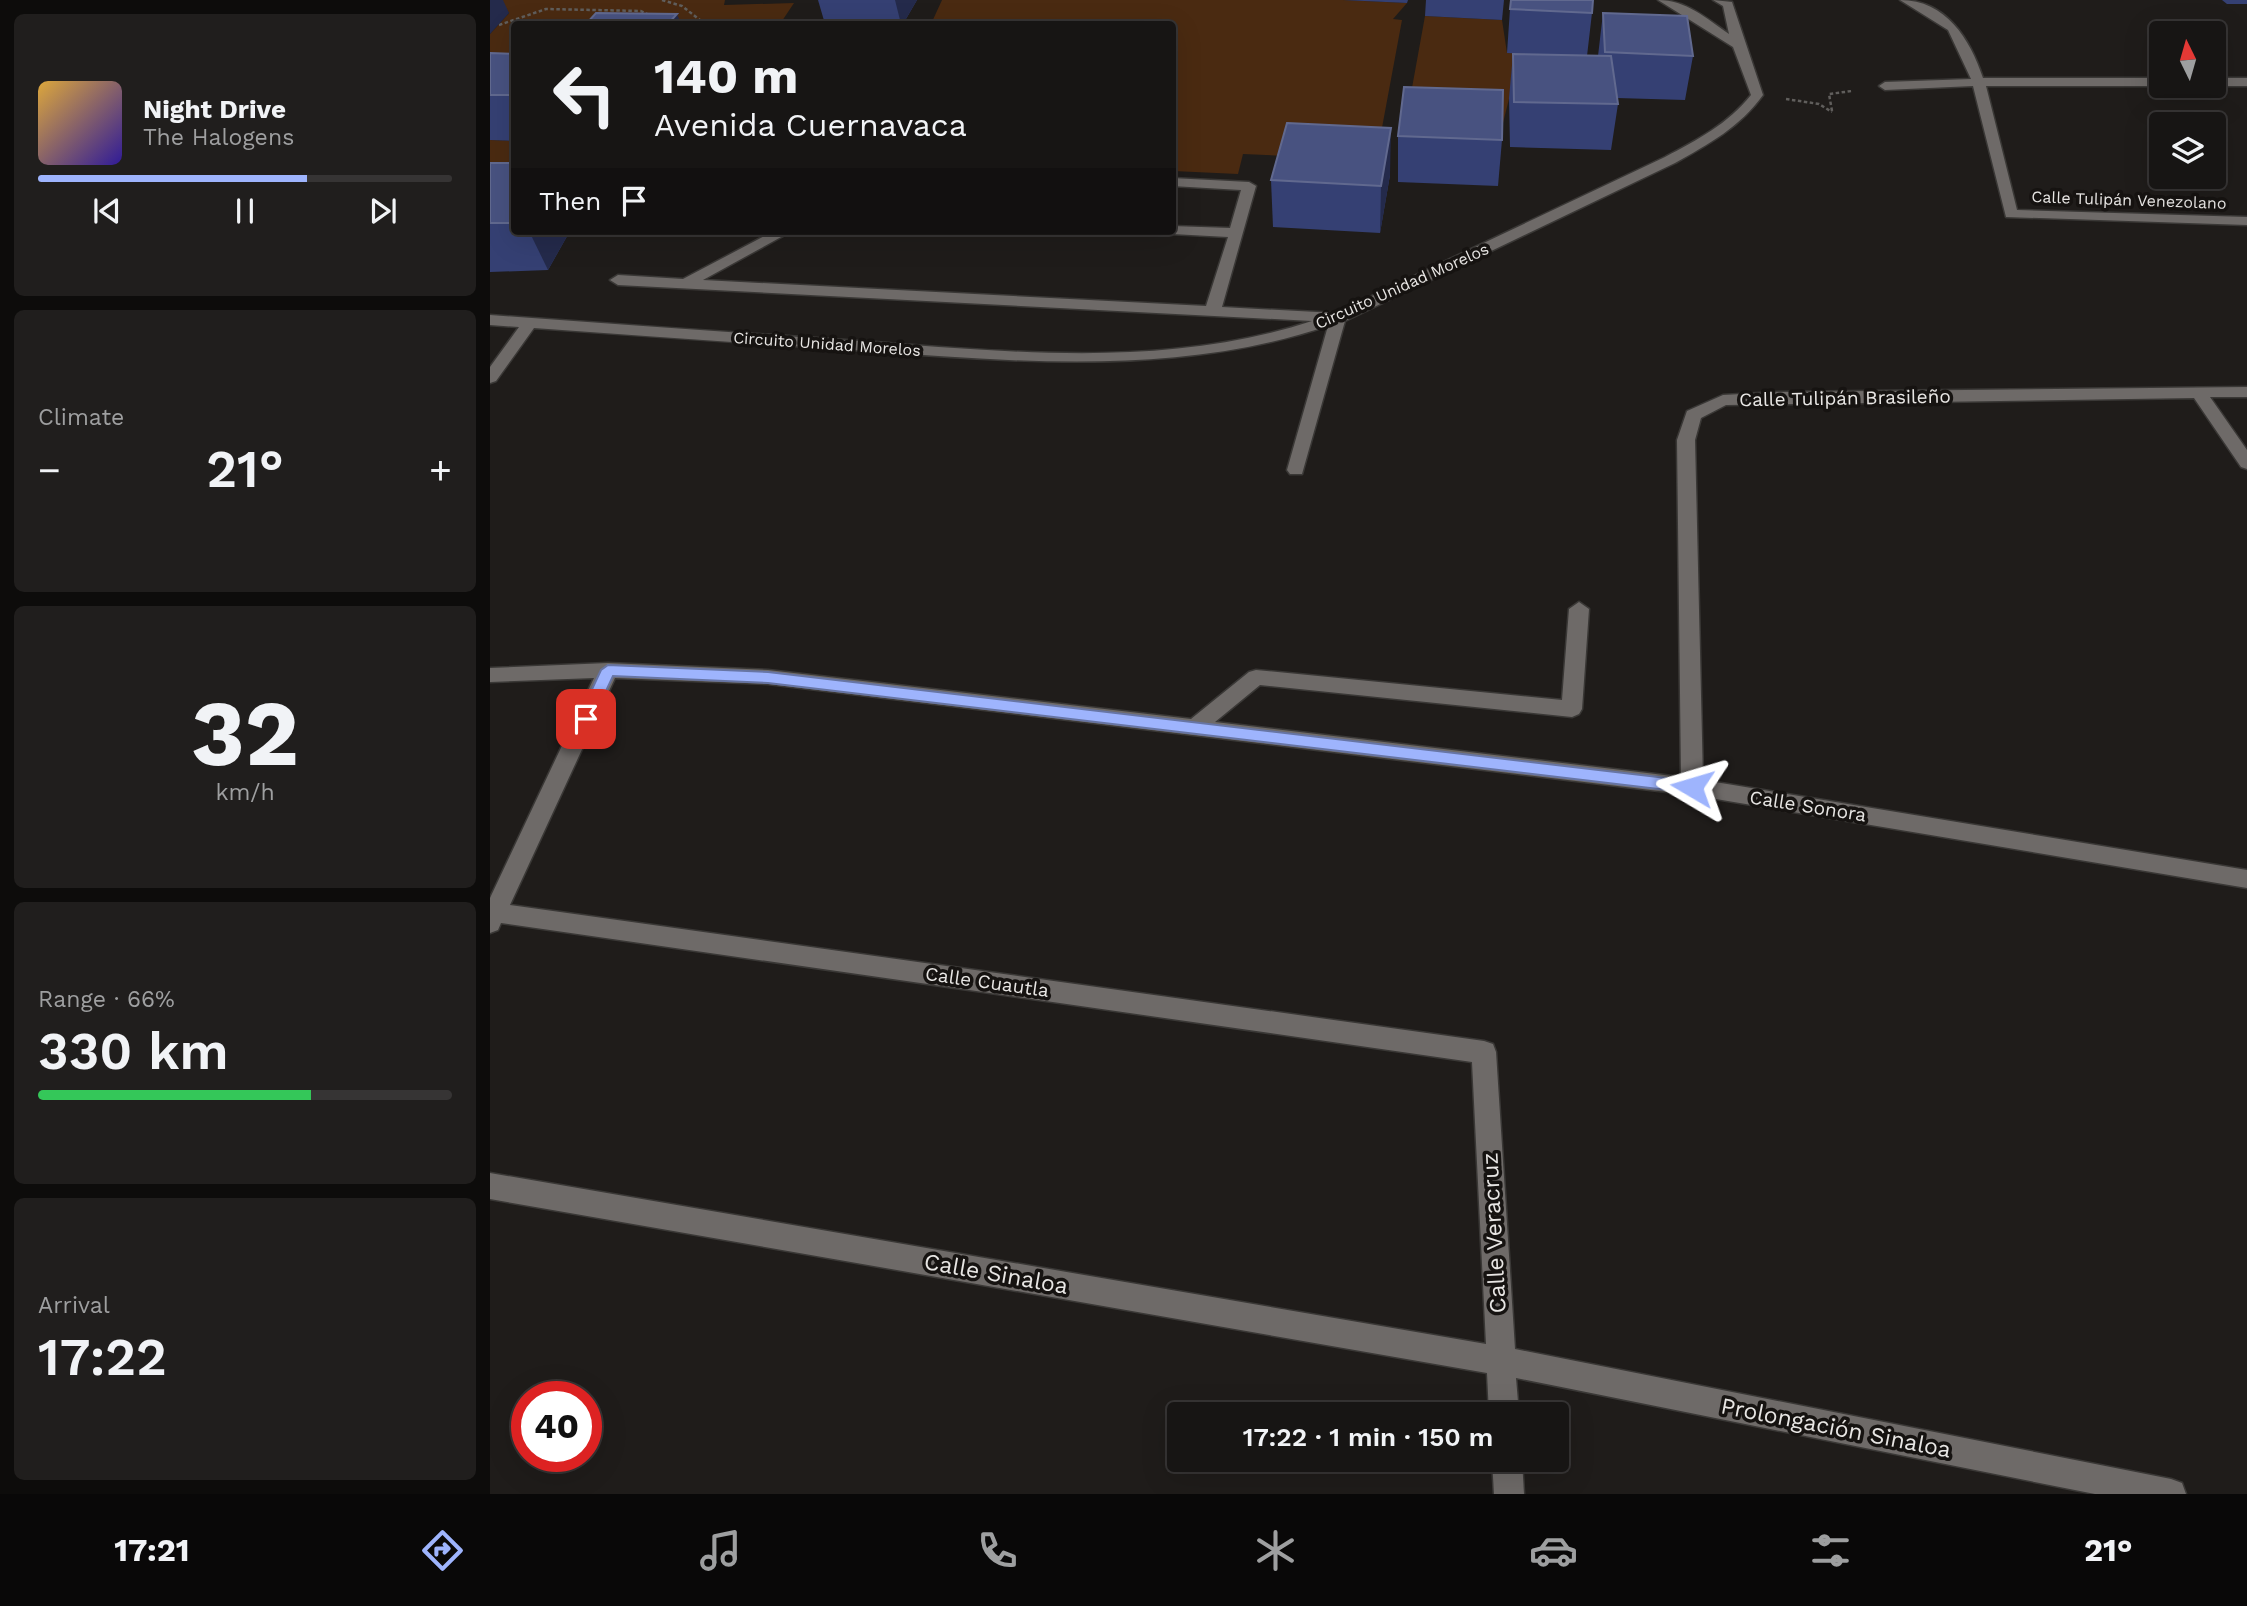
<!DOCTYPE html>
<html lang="en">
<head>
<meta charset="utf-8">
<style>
  body { margin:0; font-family:"Work Sans",sans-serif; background:#201e1d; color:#f1f3f6; height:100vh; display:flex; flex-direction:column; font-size:26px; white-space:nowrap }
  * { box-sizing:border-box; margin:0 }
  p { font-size:23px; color:#9e9fa0 }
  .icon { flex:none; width:38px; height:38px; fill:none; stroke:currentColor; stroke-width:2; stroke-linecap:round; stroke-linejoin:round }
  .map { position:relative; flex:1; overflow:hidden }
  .sheet { display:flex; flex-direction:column; gap:14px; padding:14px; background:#0d0c0b; width:490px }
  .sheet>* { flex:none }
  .hud { position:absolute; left:21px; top:21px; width:665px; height:214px; border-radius:7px; box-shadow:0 7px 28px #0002,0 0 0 2px #363434; background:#171514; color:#f1f3f6; overflow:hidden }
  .needle { width:46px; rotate:355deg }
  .buttons { position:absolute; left:1659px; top:21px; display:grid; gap:14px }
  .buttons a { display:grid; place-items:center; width:77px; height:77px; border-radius:7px; background:#171514; box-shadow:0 7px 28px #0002,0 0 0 2px #363434; font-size:35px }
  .speed { position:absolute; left:21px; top:1381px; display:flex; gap:14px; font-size:35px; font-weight:700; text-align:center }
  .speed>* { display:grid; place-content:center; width:91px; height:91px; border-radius:50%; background:#171514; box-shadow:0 7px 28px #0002,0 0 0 2px #363434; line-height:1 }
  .speed .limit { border:10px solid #d22; background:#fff; color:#111 }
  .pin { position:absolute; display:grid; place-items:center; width:60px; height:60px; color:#fff; margin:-30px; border-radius:14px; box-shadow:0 4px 10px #0006 }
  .me { position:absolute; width:77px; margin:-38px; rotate:277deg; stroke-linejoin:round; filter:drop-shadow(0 0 5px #0008) }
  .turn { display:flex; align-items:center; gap:24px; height:147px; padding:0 28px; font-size:32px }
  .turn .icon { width:91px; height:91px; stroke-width:2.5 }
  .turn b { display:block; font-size:49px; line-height:60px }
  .then { display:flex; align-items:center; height:66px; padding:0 28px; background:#0003; gap:14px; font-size:26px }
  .big { font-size:52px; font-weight:600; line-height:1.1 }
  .sheet .tile { flex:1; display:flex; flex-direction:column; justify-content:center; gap:10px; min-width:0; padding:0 24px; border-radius:10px; background:#201e1d }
  .sheet .dial { align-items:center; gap:0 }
  .dial b { font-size:91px; line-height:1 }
  .song { display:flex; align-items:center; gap:21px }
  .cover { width:84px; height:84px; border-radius:10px; background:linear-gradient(135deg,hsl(40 70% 55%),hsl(250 70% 35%)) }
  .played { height:7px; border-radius:4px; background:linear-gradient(90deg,#9eb4fd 65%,#363434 65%) }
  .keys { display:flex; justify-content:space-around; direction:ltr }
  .heat { display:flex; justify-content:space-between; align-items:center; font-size:38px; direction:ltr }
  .charge { height:10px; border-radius:5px; background:linear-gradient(90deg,#34c759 66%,#363434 0) }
  .trip { position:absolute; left:677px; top:1402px; width:402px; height:70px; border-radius:7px; background:#171514; box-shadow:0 7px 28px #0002,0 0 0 2px #363434; font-weight:600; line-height:70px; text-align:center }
  .dock { display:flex; height:112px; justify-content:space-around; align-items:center; background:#090808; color:#9e9fa0 }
  .dock .icon { width:49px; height:49px }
  .dock .current { color:#9eb4fd }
  .dock b { font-size:32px; color:#f1f3f6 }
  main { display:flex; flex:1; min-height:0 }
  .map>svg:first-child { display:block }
</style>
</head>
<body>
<main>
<section class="sheet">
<div class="tile">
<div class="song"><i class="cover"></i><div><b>Night Drive</b><p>The Halogens</p></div></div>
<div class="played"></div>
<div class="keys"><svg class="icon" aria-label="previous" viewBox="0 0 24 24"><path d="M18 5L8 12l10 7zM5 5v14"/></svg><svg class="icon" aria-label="pause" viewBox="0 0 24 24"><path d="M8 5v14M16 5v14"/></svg><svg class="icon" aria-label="next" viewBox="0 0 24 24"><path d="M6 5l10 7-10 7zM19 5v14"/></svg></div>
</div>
<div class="tile"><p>Climate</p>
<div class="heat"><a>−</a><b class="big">21°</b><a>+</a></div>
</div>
<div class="tile dial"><b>32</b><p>km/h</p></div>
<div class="tile"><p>Range · 66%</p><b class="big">330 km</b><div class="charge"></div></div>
<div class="tile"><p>Arrival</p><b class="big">17:22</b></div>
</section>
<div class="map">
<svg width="1757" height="1494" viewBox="0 0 1757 1494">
  <rect width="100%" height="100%" fill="#1f1c1a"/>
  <!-- green -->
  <g fill="#4a2a11">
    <path d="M 10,0 L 235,0 L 234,5 L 304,3 L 290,24 L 24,24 L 24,87 L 0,100 L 0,34 L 19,13 Z"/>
    <path d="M 452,0 L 853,0 L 917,3 L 903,19 L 912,20 L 886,160 L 753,154 L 748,174 L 683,171 L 682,24 L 441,24 Z"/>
    <path d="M 935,16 L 1012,20 L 1017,53 L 1108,56 L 1019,99 L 1010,135 L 914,132 Z"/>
    <path d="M 0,140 L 24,141 L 24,210 L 0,211 Z"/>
  </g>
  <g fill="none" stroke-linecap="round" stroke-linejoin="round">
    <defs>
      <g id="minor">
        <path d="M 1168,0 C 1196,0 1216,18 1239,34 L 1233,6 L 1223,0 L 1242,2 L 1273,95 C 1250,127 1219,144 1185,163 L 855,321 L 812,474 L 800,474 L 797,470 L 838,326 C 688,376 531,362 377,351 C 266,344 155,336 44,328 L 6,381 L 0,383 L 0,367 L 29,327 L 0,325 L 0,315 C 123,324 247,333 370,341 C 520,352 677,369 822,321 L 128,285 L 120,280 L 128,275 L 193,279 L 284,231 L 302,231 L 213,280 L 716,306 L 738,237 L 682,234 L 675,231 L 682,231 L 682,226 L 740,228 L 751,190 L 682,186 L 682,178 L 759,182 L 766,186 L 732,307 L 846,313 L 1175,157 C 1207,140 1238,124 1261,95 L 1243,47 Z"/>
        <path d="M 1410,0 C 1456,0 1480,39 1493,78 L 1671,78 L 1671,86 L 1496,86 L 1527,210 L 1757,217 L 1757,225 L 1516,217 L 1483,86 L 1395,90 L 1389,86 L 1395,82 L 1481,79 L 1458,30 Z"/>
        <rect x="1724" y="78" width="33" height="8"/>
        <path d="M 1757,387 L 1757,397 L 1720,397 L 1757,450 L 1757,469 L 1751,467 L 1704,398 L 1236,405 L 1211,418 L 1205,440 L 1213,780 L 1757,870 L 1757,888 L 1202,795 L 278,684 L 125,678 L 20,905 L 994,1041 L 1003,1044 L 1006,1052 L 1025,1349 L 1681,1479 L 1692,1483 L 1696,1494 L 1605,1494 L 1026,1378 L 1029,1414 L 999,1414 L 997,1373 L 0,1199 L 0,1173 L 996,1344 L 982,1062 L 11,923 L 8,930 L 0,933 L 0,898 L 104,678 L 0,682 L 0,668 L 118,663 L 278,670 L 701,719 L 759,672 L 766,670 L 1072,700 L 1079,609 L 1089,602 L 1099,609 L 1092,709 L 1089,714 L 1082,717 L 770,685 L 725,722 L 1191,777 L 1187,440 L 1197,411 L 1233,395 L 1289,392 Z"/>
        <path d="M 1002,1460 L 1032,1460 L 1034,1494 L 1004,1494 Z"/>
      </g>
    </defs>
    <!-- minor casing -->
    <use href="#minor" stroke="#3a3836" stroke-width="3"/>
    <!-- path -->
    <g stroke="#605e5c" stroke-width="2.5" stroke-dasharray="3.5 2.5" stroke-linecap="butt">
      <path d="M 172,0 L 192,6 L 215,24"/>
      <path d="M 9,25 L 56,9 L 151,11 L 161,16"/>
      <path d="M 1296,99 L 1329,104 L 1342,112"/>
      <path d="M 1342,111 L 1339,94 L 1362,91"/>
    </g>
    <!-- minor -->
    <use href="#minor" fill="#6e6a68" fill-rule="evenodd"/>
  </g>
  <!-- wall -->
  <g fill="#354073">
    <path d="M 328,0 L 427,0 L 413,24 L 335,24 Z"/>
    <path d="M 853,0 L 918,0 L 917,3 Z"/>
    <path d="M 936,0 L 1014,0 L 1012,20 L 935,16 Z"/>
    <path d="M 1732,0 L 1757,0 L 1757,4 L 1737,4 Z"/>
    <path d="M 1020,9 L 1102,13 L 1097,56 L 1108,56 L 1113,13 L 1203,56 L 1195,100 L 1127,98 L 1128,104 L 1121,150 L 1020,147 L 1019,98 L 1023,54 L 1053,55 L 1017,53 Z"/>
    <path d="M 0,53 L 24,54 L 24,141 L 0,140 Z"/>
    <path d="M 908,136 L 1012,140 L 1008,186 L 908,182 Z"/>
    <path d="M 0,163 L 24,163 L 24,231 L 80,231 L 58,270 L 0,272 Z"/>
    <path d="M 900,175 L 890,233 L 783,227 L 781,180 Z"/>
  </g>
  <!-- shaded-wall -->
  <g fill="#242a4b">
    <path d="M 0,0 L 13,0 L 19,13 L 0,34 Z"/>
    <path d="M 405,0 L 427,0 L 413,24 L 411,24 Z"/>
    <path d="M 187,14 L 191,24 L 178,24 Z"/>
    <path d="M 901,128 L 900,175 L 890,233 L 891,186 Z"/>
    <path d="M 39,231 L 80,231 L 58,270 Z"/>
  </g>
  <!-- building -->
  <g fill="#485280" stroke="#61698f" stroke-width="2">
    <path d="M 1021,0 L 1103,0 L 1102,13 L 1020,9 Z"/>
    <path d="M 106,13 L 187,14 L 178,24 L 96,24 Z"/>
    <path d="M 1113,13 L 1197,16 L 1203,56 L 1115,52 Z"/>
    <path d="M 0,53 L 24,54 L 24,95 L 0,95 Z"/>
    <path d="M 1023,54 L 1121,56 L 1128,104 L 1024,102 Z"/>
    <path d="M 914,87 L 1013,90 L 1012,140 L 908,136 Z"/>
    <path d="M 797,123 L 901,128 L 891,186 L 781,180 Z"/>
    <rect x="0" y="163" width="24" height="60"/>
  </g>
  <!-- route -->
  <path fill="#9eb4fd" stroke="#6775a4" stroke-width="2" d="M 118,665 L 278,672 L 1202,781 L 1211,787 L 1202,793 L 278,683 L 123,676 L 101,723 L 90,723 L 88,719 L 111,670 Z"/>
  <g text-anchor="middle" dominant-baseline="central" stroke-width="7" stroke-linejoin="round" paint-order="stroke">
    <!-- far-street labels -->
    <g font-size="16" fill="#e8e6e4" stroke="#161311">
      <text transform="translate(1639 200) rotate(2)">Calle Tulipán Venezolano</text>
      <text transform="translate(912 286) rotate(-24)">Circuito Unidad Morelos</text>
      <text transform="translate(337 344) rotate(4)">Circuito Unidad Morelos</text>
    </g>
    <!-- street labels -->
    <g font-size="19" fill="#e8e6e4" stroke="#161311">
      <text transform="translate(1355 398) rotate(-1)">Calle Tulipán Brasileño</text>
      <text transform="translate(1318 806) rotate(9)">Calle Sonora</text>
      <text transform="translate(497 982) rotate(8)">Calle Cuautla</text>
    </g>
    <!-- near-street labels -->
    <g font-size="23" fill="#e8e6e4" stroke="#161311">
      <text transform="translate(1004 1233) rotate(-93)">Calle Veracruz</text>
      <text transform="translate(506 1274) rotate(10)">Calle Sinaloa</text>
      <text transform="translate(1346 1428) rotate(11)">Prolongación Sinaloa</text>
    </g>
  </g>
</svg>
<div class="buttons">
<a><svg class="needle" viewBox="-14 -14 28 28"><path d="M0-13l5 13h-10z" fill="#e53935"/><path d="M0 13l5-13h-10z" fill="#9e9fa0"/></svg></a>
<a><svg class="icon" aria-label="layers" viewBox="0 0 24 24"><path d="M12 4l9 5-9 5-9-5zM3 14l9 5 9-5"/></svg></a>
</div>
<div class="speed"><div class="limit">40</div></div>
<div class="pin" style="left:96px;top:719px;background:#d93025"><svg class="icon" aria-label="arrive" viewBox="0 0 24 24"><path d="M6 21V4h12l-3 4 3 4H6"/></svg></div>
<svg class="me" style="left:1202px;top:787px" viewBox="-20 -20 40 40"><path d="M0-17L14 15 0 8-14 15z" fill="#9eb4fd" stroke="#fff" stroke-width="4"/></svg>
<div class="trip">17:22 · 1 min · 150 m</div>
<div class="hud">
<div class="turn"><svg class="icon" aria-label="left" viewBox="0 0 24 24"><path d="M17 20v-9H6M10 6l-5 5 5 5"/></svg><div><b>140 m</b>Avenida Cuernavaca</div></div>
<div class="then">Then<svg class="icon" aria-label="arrive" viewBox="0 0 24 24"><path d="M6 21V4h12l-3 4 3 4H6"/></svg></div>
</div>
</div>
</main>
<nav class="dock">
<b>17:21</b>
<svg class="icon current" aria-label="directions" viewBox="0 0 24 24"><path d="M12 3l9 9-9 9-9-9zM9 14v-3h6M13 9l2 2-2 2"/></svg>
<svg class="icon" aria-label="music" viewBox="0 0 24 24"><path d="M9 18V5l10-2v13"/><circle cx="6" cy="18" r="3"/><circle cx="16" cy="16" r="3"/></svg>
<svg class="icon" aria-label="phone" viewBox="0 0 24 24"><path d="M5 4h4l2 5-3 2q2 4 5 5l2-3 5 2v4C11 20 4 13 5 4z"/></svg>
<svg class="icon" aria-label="climate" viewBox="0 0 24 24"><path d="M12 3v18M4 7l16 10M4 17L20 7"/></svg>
<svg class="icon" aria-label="car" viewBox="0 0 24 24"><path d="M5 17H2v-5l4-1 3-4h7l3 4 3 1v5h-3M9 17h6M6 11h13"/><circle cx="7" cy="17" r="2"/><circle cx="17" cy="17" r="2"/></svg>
<svg class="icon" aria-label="filters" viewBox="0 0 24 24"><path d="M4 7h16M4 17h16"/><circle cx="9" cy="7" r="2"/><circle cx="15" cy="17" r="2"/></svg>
<b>21°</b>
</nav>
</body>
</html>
